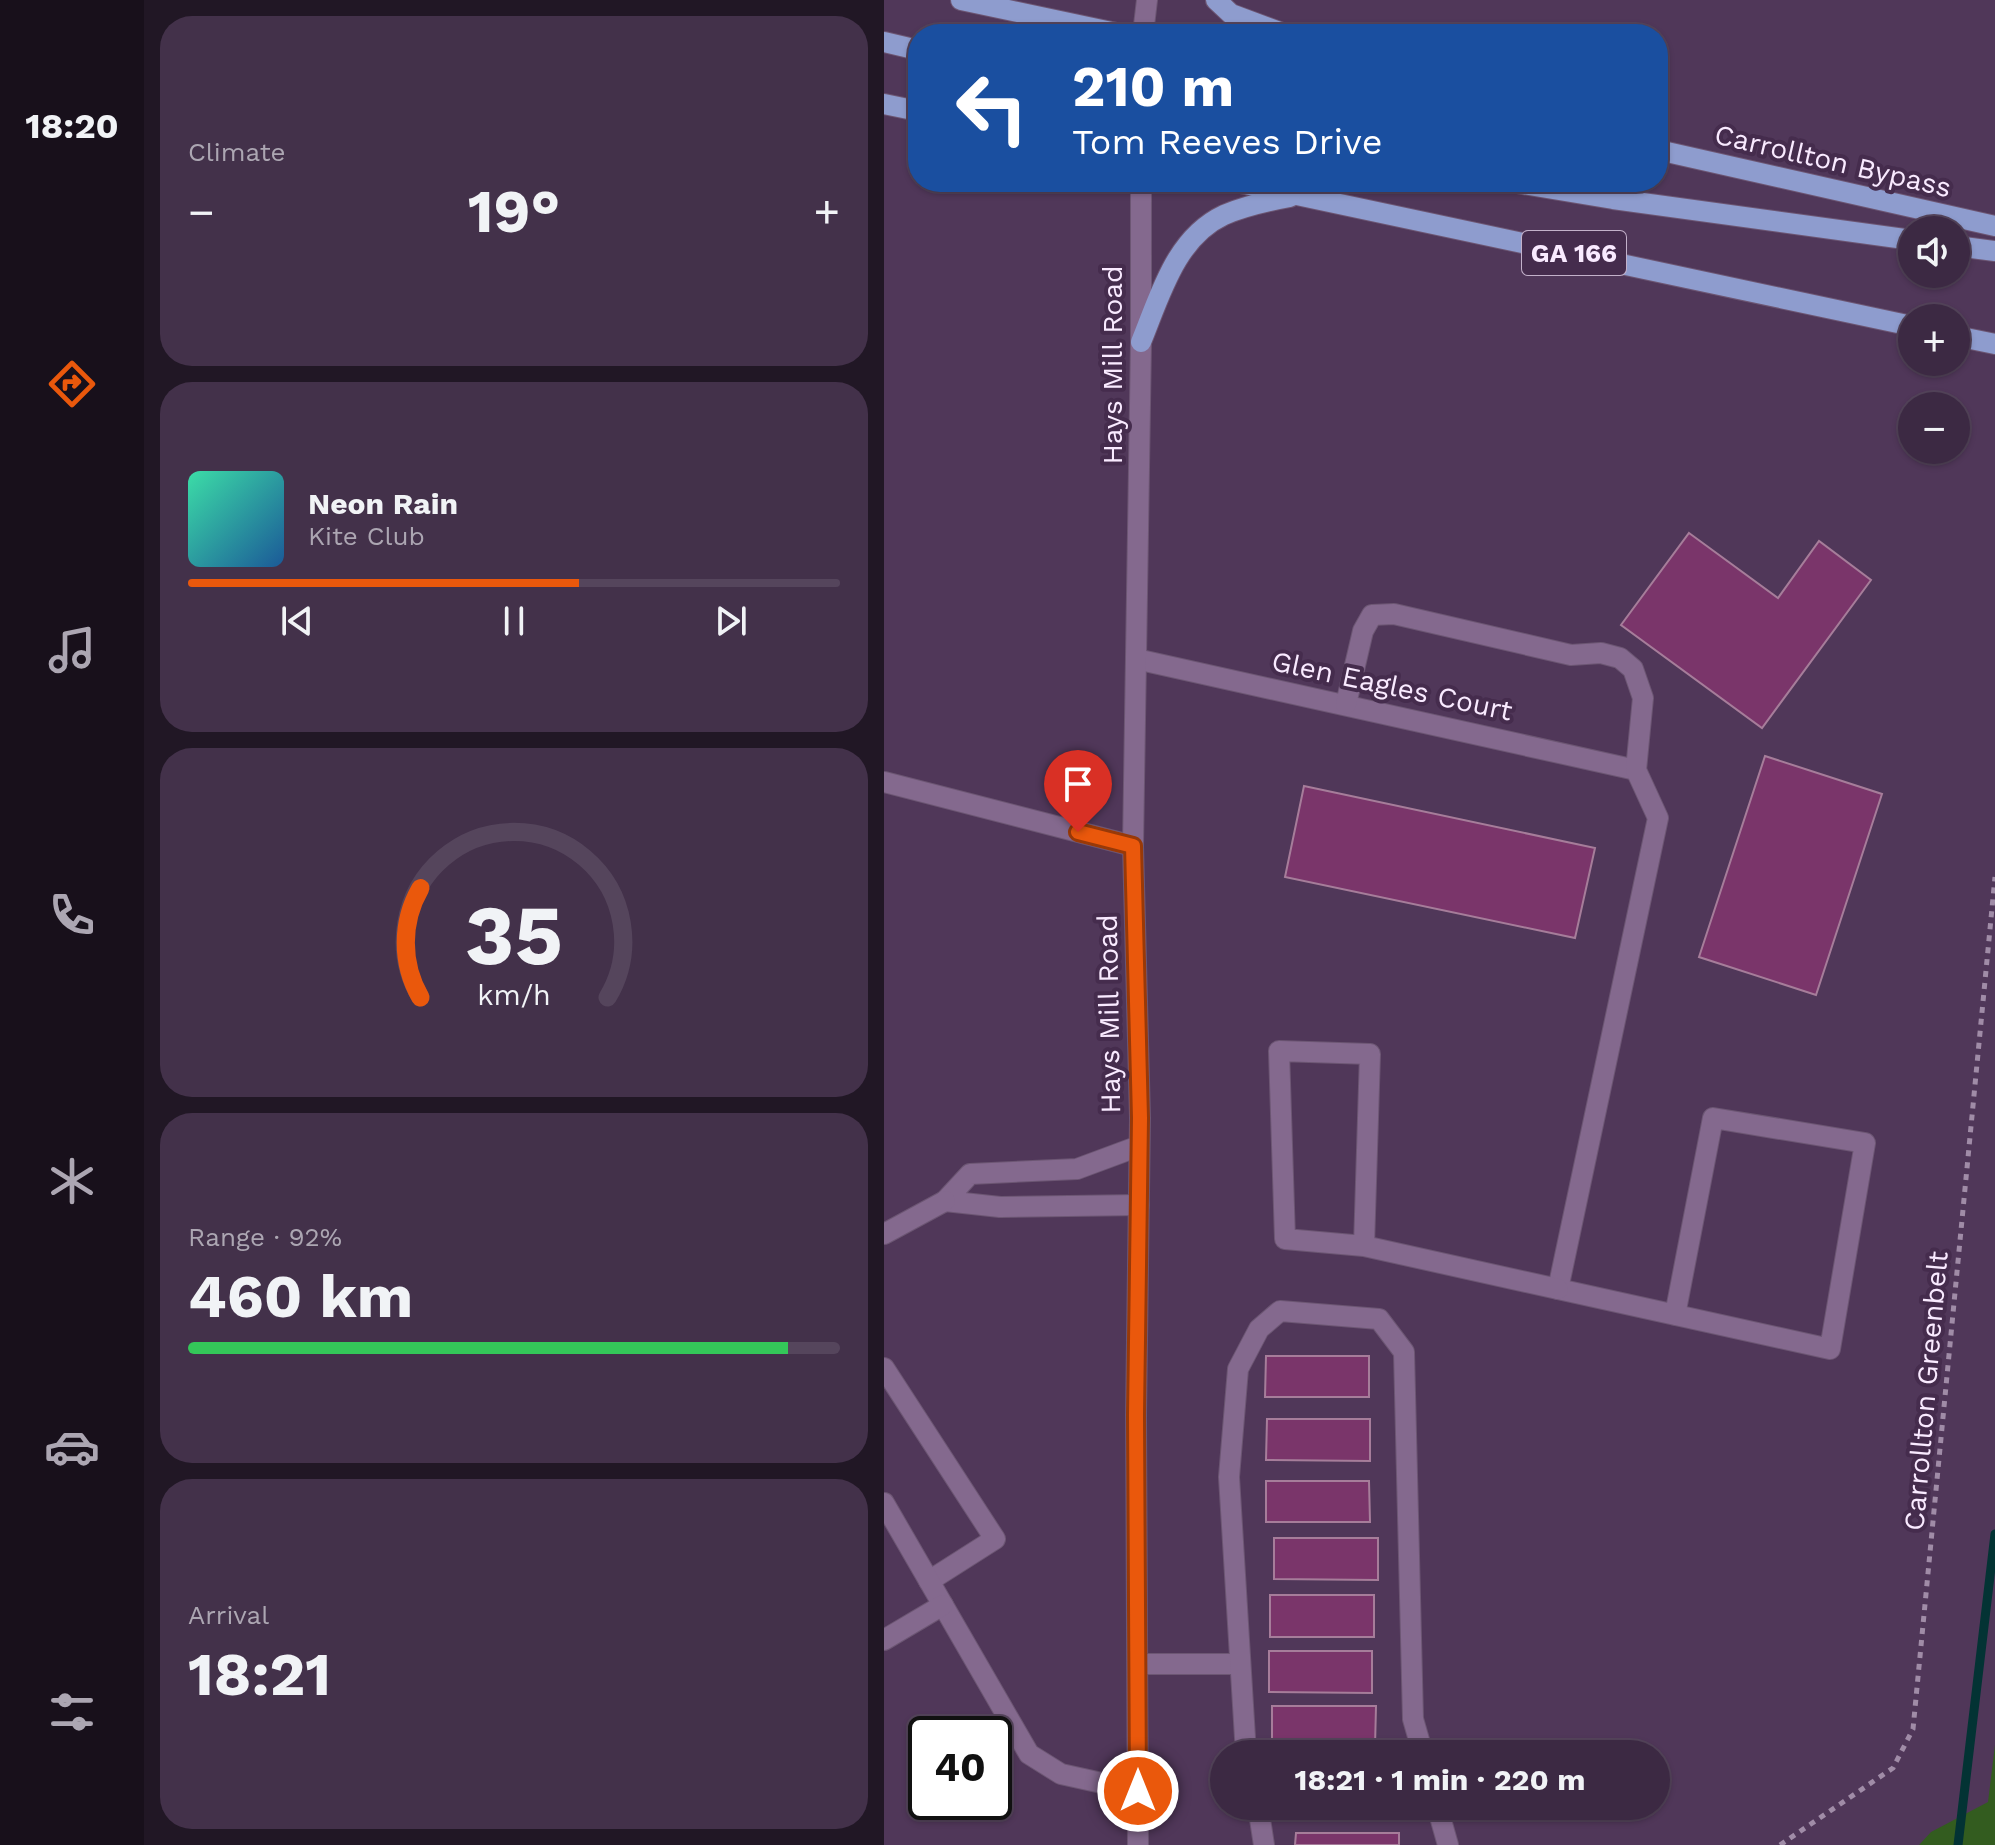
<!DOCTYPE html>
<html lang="en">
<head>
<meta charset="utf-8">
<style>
  body { margin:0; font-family:"Work Sans",sans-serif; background:#43314a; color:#f1f3f6; height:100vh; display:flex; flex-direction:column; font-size:30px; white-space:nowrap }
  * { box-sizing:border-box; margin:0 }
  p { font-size:26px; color:#aca6b2 }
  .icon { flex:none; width:44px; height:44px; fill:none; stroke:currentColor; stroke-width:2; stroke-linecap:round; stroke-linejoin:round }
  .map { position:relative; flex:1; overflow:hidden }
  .side { display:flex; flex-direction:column; gap:16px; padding:16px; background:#211725; width:740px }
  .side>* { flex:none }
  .guide { position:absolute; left:24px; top:24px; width:760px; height:168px; border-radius:32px; box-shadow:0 2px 6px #0004,0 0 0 2px #55455c; background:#1a4fa0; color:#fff; overflow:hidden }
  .tools { position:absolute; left:1014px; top:216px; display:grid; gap:16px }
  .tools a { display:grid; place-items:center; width:72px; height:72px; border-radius:50%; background:#3c2943; box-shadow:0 2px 6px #0004,0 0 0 2px #55455c; font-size:40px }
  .speed { position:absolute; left:24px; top:1716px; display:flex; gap:16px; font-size:40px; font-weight:700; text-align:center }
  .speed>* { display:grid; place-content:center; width:104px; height:104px; border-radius:50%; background:#3c2943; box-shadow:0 2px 6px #0004,0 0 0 2px #55455c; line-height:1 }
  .speed .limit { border:4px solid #111; border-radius:12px; background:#fff; color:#111 }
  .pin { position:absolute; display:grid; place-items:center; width:68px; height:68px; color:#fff; margin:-82px -34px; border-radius:50% 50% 50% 0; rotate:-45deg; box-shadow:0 0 8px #0007 }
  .pin .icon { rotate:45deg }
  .me { position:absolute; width:88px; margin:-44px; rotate:0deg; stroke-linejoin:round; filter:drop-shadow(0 0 6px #0008) }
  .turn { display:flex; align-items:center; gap:28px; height:168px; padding:0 32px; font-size:36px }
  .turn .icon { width:104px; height:104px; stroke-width:2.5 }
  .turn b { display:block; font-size:56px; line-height:68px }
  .big { font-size:60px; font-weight:700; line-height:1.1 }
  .side .card { flex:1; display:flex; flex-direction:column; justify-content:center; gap:12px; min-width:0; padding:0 28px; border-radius:32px; background:#43314a }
  .side .dial { align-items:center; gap:0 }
  .dial svg { height:208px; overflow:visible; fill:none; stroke:#55455c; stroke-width:7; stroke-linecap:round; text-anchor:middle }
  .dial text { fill:#f1f3f6; stroke:none }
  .song { display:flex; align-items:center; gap:24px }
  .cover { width:96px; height:96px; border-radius:12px; background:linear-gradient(135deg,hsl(160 70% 55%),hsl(210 70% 35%)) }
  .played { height:8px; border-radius:4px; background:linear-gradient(90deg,#ea580c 60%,#55455c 60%) }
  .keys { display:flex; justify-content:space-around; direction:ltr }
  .heat { display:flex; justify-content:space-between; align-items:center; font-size:44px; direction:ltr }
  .charge { height:12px; border-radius:6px; background:linear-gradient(90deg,#34c759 92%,#55455c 0) }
  .trip { position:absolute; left:326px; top:1740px; width:460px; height:80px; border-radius:40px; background:#3c2943; box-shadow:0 2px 6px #0004,0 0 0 2px #55455c; font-weight:700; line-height:80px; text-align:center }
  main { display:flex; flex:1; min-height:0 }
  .menu { display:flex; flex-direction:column; width:144px; justify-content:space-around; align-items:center; background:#18101b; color:#aca6b2 }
  .menu .icon { width:56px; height:56px }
  .menu .current { color:#ea580c }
  .menu b { font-size:36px; color:#f1f3f6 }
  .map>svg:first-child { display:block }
</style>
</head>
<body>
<main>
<nav class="menu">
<b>18:20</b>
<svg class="icon current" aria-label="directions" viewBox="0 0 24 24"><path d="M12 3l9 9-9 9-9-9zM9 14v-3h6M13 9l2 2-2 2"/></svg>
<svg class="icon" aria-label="music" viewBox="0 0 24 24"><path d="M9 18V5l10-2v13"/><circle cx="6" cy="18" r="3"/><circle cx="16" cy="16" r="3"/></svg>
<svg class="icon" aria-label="phone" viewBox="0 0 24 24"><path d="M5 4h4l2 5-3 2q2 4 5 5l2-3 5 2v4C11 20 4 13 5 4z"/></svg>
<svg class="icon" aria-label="climate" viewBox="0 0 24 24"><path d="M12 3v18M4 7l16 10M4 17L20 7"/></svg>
<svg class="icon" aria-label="car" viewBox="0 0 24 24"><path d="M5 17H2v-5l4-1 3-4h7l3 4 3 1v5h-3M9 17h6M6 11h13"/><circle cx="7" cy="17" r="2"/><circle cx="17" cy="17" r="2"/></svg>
<svg class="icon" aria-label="filters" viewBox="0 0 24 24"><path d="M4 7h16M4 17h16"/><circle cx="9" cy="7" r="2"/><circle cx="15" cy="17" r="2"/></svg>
</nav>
<section class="side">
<div class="card"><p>Climate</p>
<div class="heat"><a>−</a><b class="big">19°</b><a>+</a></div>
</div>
<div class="card">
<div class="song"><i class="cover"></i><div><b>Neon Rain</b><p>Kite Club</p></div></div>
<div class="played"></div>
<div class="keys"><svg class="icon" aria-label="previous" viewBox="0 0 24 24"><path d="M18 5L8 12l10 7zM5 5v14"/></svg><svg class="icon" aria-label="pause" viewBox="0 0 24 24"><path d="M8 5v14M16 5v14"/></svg><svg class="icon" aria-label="next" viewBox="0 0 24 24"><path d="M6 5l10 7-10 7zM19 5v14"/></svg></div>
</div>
<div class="card dial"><svg viewBox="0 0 100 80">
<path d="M14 69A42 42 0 1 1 86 69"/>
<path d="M14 69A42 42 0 0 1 14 27" stroke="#ea580c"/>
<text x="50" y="56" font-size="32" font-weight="700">35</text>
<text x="50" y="72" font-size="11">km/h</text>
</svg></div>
<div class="card"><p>Range · 92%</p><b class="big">460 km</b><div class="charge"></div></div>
<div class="card"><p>Arrival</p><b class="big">18:21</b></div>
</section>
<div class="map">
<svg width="1111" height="1845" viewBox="0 0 1111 1845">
  <rect width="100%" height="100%" fill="#503759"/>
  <!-- green -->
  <path fill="#335c1f" d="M 1111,1745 L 1111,1845 L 1035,1845 L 1047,1832 L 1104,1802 Z"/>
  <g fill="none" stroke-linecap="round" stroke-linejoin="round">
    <!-- stream -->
    <path stroke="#033334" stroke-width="9" d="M 1074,1845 L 1111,1534"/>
  </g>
  <!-- building -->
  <g fill="#7a356a" stroke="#a67d9a" stroke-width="2">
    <path d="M 805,533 L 894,598 L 935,541 L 987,580 L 878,728 L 737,625 Z"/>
    <path d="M 881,756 L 998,794 L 932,995 L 815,957 Z"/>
    <path d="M 420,786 L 711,848 L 691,938 L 401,877 Z"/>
    <path d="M 382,1356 L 485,1356 L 485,1397 L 381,1397 Z"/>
    <path d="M 383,1419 L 486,1419 L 486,1461 L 382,1460 Z"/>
    <path d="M 382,1481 L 485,1481 L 486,1522 L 382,1522 Z"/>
    <path d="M 390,1538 L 494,1538 L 494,1580 L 390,1579 Z"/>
    <rect x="386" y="1595" width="104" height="42"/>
    <path d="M 385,1651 L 488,1651 L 488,1693 L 385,1692 Z"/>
    <path d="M 388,1706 L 492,1706 L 491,1747 L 388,1747 Z"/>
    <path d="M 406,1806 L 509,1806 L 510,1811 L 406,1811 Z"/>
    <path d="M 412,1833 L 515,1833 L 515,1845 L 411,1845 Z"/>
  </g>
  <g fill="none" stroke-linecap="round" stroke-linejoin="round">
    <defs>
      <g id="minor">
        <path d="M 259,34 L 263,0"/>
        <path d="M 252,659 L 752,770"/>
        <path d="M 462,704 L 479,631 L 488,615 L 510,614 L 687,655 L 717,653 L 736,658 L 749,669 L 759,698 L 752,770 L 774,818 L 674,1289 L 946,1349 L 981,1143 L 829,1118 L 791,1315"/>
        <path d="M 0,782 L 249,846"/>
        <path d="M 255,1205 L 116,1207 L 61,1201 L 86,1174 L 193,1169 L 255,1146"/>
        <path d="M 0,1234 L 61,1201"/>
        <path d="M 480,1246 L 486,1054 L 395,1051 L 401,1239 L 480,1246 L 674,1289"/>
        <path d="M 0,1368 L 111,1539 L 45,1581"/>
        <path d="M 0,1503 L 145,1754 L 177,1774 L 254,1791"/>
        <path d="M 0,1640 L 59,1605"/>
        <path d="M 254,1664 L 355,1664"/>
        <path d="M 362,1754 L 345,1477 L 354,1369 L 375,1329 L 396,1311 L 495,1319 L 520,1352 L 529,1719 L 539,1754"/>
        <path d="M 374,1806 L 380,1845"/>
        <path d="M 553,1806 L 564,1845"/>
        <path d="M 254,1845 L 252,1415 L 256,1118 L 249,846 L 257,342 L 257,182"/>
      </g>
      <g id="major">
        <path d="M 77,0 L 237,34"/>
        <path d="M 332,0 L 347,14 L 401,34"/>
        <path d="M 0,42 L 34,50"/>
        <path d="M 0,104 L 34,111"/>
        <path d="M 774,150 L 1111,226"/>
        <path d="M 352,182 L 1028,326"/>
        <path d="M 627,182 L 729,199 L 1028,240"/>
        <path d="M 1072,246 L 1111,251"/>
        <path d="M 1072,336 L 1111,344"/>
        <path d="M 257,342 C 276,296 291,238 340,215 C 361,206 384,201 406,197"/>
      </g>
    </defs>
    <!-- minor casing -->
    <use href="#minor" stroke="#6c5673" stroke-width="22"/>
    <!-- major casing -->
    <use href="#major" stroke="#6c5673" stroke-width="22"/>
    <!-- path -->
    <path stroke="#a08ca7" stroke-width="5" stroke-dasharray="6 6" stroke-linecap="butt" d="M 896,1845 L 1009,1768 L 1029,1729 L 1111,877"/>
    <!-- minor -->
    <use href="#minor" stroke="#84698e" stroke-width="20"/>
    <!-- major -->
    <use href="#major" stroke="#8e9cce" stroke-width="20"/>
  </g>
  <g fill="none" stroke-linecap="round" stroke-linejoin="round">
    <defs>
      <path id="route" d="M 194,832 L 249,846 L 256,1118 L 252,1415 L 254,1791"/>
    </defs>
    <!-- route casing -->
    <use href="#route" stroke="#983908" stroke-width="20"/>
    <!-- route -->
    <use href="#route" stroke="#ea580c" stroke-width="14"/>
  </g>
  <g text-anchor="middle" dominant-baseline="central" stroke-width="8" stroke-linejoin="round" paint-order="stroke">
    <!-- shield labels -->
    <rect fill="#452c4d" stroke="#c3b1ca" stroke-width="2" x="638" y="231" width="104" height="44" rx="6"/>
    <g font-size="26" font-weight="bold" fill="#f9eaff">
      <text x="690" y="253">GA 166</text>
    </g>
    <!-- street labels -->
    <g font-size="28" fill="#f9eaff" stroke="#452c4d">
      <text transform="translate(949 161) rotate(13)">Carrollton Bypass</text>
      <text transform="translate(228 365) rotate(-90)">Hays Mill Road</text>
      <text transform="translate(508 686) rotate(12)">Glen Eagles Court</text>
      <text transform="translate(225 1014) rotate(-91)">Hays Mill Road</text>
      <text transform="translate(1042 1391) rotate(-85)">Carrollton Greenbelt</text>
    </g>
  </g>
</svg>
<div class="tools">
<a><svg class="icon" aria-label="sound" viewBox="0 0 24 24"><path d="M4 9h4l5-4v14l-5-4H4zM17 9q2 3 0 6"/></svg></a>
<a>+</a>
<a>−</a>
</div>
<div class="speed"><div class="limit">40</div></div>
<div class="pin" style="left:194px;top:832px;background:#d93025"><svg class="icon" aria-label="arrive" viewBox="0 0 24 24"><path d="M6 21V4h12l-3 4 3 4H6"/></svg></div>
<svg class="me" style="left:254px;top:1791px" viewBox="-20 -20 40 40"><circle r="17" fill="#ea580c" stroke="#fff" stroke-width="3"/><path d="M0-11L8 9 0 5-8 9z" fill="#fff"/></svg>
<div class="trip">18:21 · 1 min · 220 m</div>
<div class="guide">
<div class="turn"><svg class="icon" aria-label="left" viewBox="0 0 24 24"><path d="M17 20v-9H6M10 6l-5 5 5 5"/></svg><div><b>210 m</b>Tom Reeves Drive</div></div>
</div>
</div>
</main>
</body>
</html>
